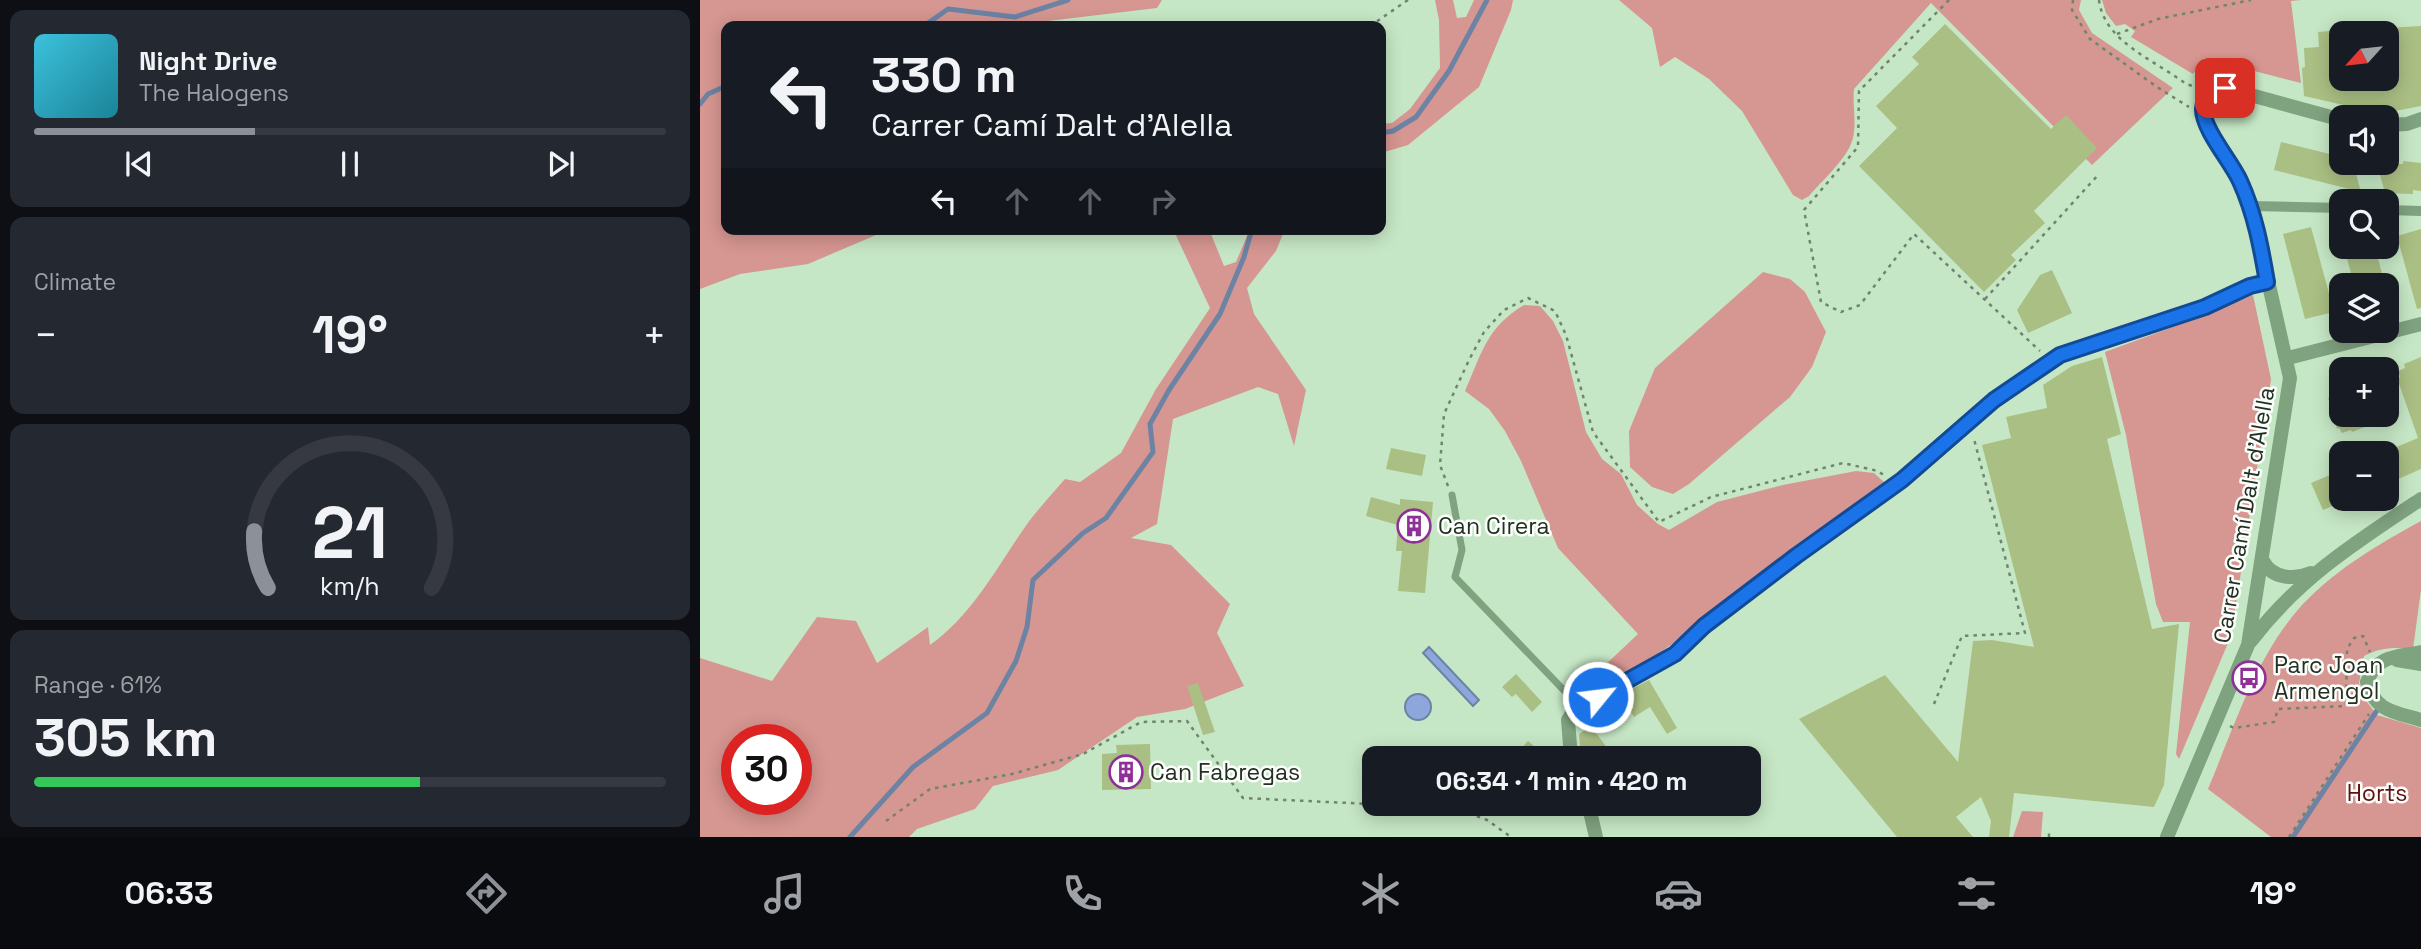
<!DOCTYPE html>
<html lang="en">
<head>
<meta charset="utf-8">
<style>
  body { margin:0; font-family:"Space Grotesk",sans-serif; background:#242831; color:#f1f3f6; height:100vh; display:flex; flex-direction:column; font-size:26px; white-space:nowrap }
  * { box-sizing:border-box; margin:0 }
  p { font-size:23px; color:#9ea1a6 }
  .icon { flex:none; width:38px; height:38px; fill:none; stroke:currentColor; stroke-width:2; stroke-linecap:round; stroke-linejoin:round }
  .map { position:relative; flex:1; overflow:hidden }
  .panel { display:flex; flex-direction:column; gap:10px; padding:10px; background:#0d0f14; width:700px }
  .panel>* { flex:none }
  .banner { position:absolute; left:21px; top:21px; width:665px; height:214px; border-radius:14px; box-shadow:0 4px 18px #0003; background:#171b24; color:#f1f3f6; overflow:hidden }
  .needle { width:46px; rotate:243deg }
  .fabs { position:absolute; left:1629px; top:21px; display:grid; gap:14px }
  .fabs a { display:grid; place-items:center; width:70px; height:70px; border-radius:14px; background:#171b24; box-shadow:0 4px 18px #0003; font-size:35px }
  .speed { position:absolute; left:21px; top:724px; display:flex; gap:14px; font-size:35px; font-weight:700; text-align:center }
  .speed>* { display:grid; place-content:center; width:91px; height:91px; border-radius:50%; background:#171b24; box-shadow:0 4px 18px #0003; line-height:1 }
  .speed .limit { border:10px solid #d22; background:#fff; color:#111 }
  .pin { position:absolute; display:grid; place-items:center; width:60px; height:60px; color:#fff; margin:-30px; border-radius:14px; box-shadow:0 4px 10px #0006 }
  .me { position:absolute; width:77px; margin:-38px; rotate:61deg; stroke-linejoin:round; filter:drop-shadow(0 0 5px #0008) }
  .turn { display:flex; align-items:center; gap:24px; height:147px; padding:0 35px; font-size:32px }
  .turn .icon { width:91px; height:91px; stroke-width:2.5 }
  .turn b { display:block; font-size:49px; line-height:60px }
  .lanes { display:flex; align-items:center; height:66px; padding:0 35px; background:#0003; justify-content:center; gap:35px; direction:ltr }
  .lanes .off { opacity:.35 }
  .big { font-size:52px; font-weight:700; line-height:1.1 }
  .panel .tile { flex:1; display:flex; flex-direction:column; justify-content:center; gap:10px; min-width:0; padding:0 24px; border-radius:14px; background:#242831 }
  .panel .dial { align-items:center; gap:0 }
  .dial svg { height:182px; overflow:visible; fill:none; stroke:#363941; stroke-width:7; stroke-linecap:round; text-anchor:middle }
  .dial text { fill:#f1f3f6; stroke:none }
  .song { display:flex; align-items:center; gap:21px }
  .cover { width:84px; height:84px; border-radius:10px; background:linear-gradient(135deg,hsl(190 70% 55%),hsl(190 70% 35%)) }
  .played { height:7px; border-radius:4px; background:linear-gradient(90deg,#8c9099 35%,#363941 35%) }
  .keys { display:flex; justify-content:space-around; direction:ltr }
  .heat { display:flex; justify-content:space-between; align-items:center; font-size:38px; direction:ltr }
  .charge { height:10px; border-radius:5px; background:linear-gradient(90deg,#34c759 61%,#363941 0) }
  .trip { position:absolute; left:662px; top:746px; width:399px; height:70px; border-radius:14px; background:#171b24; box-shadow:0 4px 18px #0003; font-weight:700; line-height:70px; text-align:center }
  .menu { display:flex; height:112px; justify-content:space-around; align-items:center; background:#090b0e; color:#9ea1a6 }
  .menu .icon { width:49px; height:49px }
  .menu .selected { color:#8c9099 }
  .menu b { font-size:32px; color:#f1f3f6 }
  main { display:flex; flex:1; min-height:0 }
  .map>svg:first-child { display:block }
</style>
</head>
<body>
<main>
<section class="panel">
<div class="tile">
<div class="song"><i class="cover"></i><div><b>Night Drive</b><p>The Halogens</p></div></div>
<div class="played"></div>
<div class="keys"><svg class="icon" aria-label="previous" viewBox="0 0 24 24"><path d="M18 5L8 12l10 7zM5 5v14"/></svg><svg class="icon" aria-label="pause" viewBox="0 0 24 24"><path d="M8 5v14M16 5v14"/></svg><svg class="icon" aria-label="next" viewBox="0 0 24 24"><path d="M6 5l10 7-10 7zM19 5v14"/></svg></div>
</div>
<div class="tile"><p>Climate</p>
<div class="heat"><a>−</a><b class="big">19°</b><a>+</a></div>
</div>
<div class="tile dial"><svg viewBox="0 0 100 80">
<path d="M14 69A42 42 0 1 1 86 69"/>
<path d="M14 69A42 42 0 0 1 8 44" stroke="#8c9099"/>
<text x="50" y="56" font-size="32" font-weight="700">21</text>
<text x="50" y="72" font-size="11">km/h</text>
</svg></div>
<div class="tile"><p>Range · 61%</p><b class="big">305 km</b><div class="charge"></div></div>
</section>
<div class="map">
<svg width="1721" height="837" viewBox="0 0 1721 837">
  <rect width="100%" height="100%" fill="#c6e7c5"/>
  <!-- green -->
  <g fill="#d69691" fill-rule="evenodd">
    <path d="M 0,0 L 462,0 L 457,8 L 305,26 L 26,26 L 26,229 L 190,229 L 108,264 L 40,274 L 0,289 Z"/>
    <path d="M 735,0 L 753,0 L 757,18 L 766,17 L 774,0 L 813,0 L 811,10 L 779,87 L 708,145 L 681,153 L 681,124 L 692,123 L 710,109 L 740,68 L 739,20 Z"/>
    <path d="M 919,0 L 1381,0 L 1379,10 L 1392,33 L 1473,88 L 1392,165 L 1231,3 L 1154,89 C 1152,106 1158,128 1151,144 C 1144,161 1121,182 1109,196 L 1102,200 L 1093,195 L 1042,111 L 1009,79 L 975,57 L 960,67 L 952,28 Z"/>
    <path d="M 1402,0 L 1601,0 L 1591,1 L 1601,83 L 1504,58 L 1493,74 L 1431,37 L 1435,31 L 1425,24 L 1416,26 L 1406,13 Z"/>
    <path d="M 473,229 L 509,229 L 524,266 L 536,262 L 550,229 L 585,229 L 576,251 L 547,288 L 554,314 L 606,390 L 594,446 L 578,394 L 558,387 L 473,419 L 457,524 L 431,538 L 471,545 L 530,604 L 517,633 L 544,686 L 485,709 L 437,717 L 358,770 L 293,786 L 275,809 L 217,829 L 209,837 L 0,837 L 0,658 L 72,681 L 117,617 L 156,621 L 177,663 L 228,627 L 230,645 C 274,614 299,563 330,520 C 341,506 353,493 365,479 L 380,482 L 421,453 L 456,389 L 510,308 ZM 37,740 L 96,740 L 96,800 L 37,800 Z"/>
    <path d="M 1063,272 L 1090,279 L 1105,292 L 1126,332 L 1112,367 L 1090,397 L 989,484 L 973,494 L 952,487 L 930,467 L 929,431 L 955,368 Z"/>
    <path d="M 1553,295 L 1571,379 L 1531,636 L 1479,759 L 1476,754 L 1490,622 L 1463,622 L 1456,604 L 1426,435 L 1405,352 L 1503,316 Z"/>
    <path d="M 824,305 L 840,306 L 853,321 L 863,341 L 886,432 L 902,459 L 921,474 L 937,505 L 958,524 L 969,530 L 1017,502 L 1083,485 L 1156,471 L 1174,473 L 1184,482 L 1032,596 L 978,640 L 930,673 L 899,689 L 886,683 L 938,634 L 858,548 L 821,461 L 805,431 L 789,409 L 765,391 C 782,353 786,328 824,305 Z"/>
    <path d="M 1721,521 L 1721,590 L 1713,649 C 1695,647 1681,647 1664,656 L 1659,683 L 1667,702 L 1677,715 L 1721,728 L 1721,837 L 1571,837 L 1508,789 C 1533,730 1554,662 1596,612 C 1629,573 1677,545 1721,521 Z"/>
    <path d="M 1322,811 L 1343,812 L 1341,837 L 1313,837 Z"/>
  </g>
  <!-- water -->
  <g fill="#8da7dc" stroke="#6d83a4" stroke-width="2">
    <path d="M 729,647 L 779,700 L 773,706 L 723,653 Z"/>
    <circle cx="718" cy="707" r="13"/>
  </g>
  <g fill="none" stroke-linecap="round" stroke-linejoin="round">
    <!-- stream -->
    <g stroke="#6d83a4" stroke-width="5">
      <path d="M 224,26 L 248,9 L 315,17 L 368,0"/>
      <path d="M 0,104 L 8,94 L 26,86"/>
      <path d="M 681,133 L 693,131 L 716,117 L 749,71 L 787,0"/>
      <path d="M 150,837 L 213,767 L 287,713 L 316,661 L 327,627 L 333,580 L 383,533 L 406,518 L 453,452 L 450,424 L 469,390 L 520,314 L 544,257 L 552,229"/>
      <path d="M 1593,837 L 1680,706"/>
    </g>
  </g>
  <!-- building -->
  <g fill="#aabf84">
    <path d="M 1245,24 L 1351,129 L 1366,115 L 1397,148 L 1334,211 L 1345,223 L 1311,255 L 1316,260 L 1284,292 L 1159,166 L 1197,128 L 1176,106 L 1219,64 L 1212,57 Z"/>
    <path d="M 1721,26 L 1721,106 L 1695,111 L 1670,111 L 1604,96 L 1602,68 L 1605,67 L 1604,48 L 1619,47 L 1618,32 L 1642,30 L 1642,79 L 1687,79 L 1687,28 Z"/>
    <path d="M 1581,142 L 1642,157 L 1642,163 L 1653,163 L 1661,192 L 1574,170 Z"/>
    <path d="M 1703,161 L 1721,163 L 1721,191 L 1713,190 L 1713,194 L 1685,193 L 1677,164 L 1703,164 Z"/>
    <path d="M 1611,227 L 1634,312 L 1605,319 L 1583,234 Z"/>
    <path d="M 1721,229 L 1721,308 L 1717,309 L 1697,236 Z"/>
    <path d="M 1644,247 L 1675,247 L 1685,285 L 1654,285 Z"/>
    <path d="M 1352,270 L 1372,313 L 1328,333 L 1317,310 L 1340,275 Z"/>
    <path d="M 1402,357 L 1421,434 L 1407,439 L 1452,629 L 1479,624 L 1464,785 L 1454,807 L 1314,793 L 1309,837 L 1289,837 L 1291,821 L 1281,797 L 1256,817 L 1273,837 L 1197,837 L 1099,719 L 1185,675 L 1258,762 L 1273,641 L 1292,640 L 1334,647 L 1282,445 L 1311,438 L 1306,417 L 1347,408 L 1343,385 L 1372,366 Z"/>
    <path d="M 1721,357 L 1721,469 L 1687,484 L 1687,451 L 1718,438 L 1697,378 L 1700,377 L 1698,371 L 1705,368 L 1704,364 Z"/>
    <path d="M 1642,393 L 1642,415 L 1693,416 L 1652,432 L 1651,430 L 1642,433 L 1639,428 L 1637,429 L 1628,398 Z"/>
    <path d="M 691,448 L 726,455 L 722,476 L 686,469 Z"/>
    <path d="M 1642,470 L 1642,502 L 1623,510 L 1611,483 Z"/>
    <path d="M 671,497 L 700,505 L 700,499 L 733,502 L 725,593 L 698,591 L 702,551 L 696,551 L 698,525 L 666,516 Z"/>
    <path d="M 816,674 L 842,702 L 832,712 L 816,694 L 812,697 L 802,687 Z"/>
    <path d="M 949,680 L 977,728 L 967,734 L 950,707 L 934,717 L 924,700 L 900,718 L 893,709 Z"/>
    <path d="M 498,683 L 515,732 L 503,735 L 487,686 Z"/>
    <path d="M 891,726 L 902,741 L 914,758 L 881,758 L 879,734 Z"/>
    <path d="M 828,741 L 848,758 L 813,758 Z"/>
    <path d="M 450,744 L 451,789 L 402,790 L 402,754 L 417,753 L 416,745 Z"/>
  </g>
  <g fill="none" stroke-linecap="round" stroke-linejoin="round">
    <!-- path -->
    <g stroke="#6f856e" stroke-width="2.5" stroke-dasharray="3.5 5" stroke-linecap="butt">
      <path d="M 1249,0 L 1159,91 L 1158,147 L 1104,210 L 1121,302 L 1141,312 L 1160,305 L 1214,234 L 1340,351"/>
      <path d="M 1373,0 L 1372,10 L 1390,39 L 1457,87 L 1489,107"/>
      <path d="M 1399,0 C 1404,42 1455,60 1486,84 L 1496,87"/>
      <path d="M 670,26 L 708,0"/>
      <path d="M 1417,34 L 1458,19 L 1551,0"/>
      <path d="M 1285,299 L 1399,174"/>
      <path d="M 748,486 L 740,465 L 744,414 L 769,360 L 784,332 L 804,310 L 828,298 L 855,311 L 866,335 L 893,432 L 959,522 L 1011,497 L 1143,463 L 1178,471 L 1185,476"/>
      <path d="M 1234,704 L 1262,636 L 1325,633 L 1274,439"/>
      <path d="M 1530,726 L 1534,728 L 1574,722 L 1578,709 L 1646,706 L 1647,649 L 1654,638 L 1663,636 L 1670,652"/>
      <path d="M 186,821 L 230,789 L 312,774 L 383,754 L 441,722 L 487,721 L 543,798 L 755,808 L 787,820 L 811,837"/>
      <path d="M 1349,837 L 1349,831"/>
      <path d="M 1589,837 L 1669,714"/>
    </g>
    <!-- service -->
    <path stroke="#7fa27f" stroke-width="7" d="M 752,495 L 762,550 L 755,577 L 878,705"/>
    <!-- pedestrian -->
    <g stroke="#7fa27f" stroke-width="10">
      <path d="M 1551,206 L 1642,208"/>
      <path d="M 1687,210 L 1721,211"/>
    </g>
    <!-- minor -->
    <g stroke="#7fa27f" stroke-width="14">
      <path d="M 1687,125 L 1707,124 L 1721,119"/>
      <path d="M 1588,358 L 1721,324"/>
      <path d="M 1563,561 C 1572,579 1595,580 1611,573"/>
      <path d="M 1551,641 C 1599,578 1656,542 1721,499"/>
      <path d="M 1721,652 C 1697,657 1676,655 1667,682 C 1675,712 1695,712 1721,720"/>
      <path d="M 1697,660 L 1721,664"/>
      <path d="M 871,758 L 868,720 L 878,705 L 898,697 L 976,654 L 1004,627 L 1096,556 L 1202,480 L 1294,400 L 1360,355 L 1505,307 L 1550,286 L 1567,282"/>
      <path d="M 888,803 L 896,837"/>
      <path d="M 1467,837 L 1548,645 L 1590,378 L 1551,206 L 1539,179 L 1505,121 L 1503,109 L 1505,99 L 1513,92 L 1525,88 L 1642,120"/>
    </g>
  </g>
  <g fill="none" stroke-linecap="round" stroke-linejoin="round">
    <defs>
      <path id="route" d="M 898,697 L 975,654 L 1004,626 L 1096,556 L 1202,480 L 1294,400 L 1360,355 L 1505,307 L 1550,286 L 1567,282 C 1561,247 1555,214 1540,181 C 1531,161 1503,130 1503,109 C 1504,95 1514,92 1525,88"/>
    </defs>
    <!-- route casing -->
    <use href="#route" stroke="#114b97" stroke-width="18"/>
    <!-- route -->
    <use href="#route" stroke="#1a73e8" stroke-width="12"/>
  </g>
  <!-- icons -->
  <defs>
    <symbol id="building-ring" viewBox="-11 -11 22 22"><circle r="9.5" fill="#fbfefb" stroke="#8f2f98" stroke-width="1.5"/><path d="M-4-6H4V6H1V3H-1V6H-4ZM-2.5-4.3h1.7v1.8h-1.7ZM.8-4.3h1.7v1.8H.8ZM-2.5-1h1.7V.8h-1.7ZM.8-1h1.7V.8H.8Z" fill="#8f2f98"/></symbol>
    <symbol id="bus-ring" viewBox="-11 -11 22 22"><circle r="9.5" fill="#fbfefb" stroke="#8f2f98" stroke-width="1.5"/><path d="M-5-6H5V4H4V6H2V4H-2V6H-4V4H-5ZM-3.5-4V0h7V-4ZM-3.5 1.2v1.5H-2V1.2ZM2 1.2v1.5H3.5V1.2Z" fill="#8f2f98"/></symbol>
  </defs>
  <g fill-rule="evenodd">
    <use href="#building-ring" x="695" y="507" width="38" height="38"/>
    <use href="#bus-ring" x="1530" y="659" width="38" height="38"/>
    <use href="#building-ring" x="407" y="753" width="38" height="38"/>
  </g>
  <g text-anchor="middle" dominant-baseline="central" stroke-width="5" stroke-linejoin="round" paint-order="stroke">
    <!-- street labels -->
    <g font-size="23" fill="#222f22" stroke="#fbfefb">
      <text transform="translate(1544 515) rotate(-80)">Carrer Camí Dalt d'Alella</text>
    </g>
    <!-- poi labels -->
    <g font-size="23" fill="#222f22" stroke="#fbfefb" text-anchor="start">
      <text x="738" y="526">Can Cirera</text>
      <text x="1574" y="665">Parc Joan<tspan x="1574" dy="26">Armengol</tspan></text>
      <text x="450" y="772">Can Fabregas</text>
    </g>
    <!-- park labels -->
    <g font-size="23" fill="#600f13" stroke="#fbfefb">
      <text x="1677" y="793">Horts</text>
    </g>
  </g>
</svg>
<div class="fabs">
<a><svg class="needle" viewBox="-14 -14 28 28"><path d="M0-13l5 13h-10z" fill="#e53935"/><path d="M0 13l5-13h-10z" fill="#9ea1a6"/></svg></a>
<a><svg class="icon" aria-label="sound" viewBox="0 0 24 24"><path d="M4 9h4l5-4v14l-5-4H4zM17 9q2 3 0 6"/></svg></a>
<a><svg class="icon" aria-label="search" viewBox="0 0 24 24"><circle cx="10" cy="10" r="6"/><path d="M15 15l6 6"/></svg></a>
<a><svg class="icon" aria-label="layers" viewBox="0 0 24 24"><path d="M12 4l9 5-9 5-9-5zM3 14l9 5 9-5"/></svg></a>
<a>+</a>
<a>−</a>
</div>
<div class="speed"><div class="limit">30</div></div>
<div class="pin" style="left:1525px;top:88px;background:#d93025"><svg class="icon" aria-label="arrive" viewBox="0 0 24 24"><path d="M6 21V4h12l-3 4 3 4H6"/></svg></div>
<svg class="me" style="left:898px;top:697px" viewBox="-20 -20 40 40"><circle r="17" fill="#1a73e8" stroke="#fff" stroke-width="3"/><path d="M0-11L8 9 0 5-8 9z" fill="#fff"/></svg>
<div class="trip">06:34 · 1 min · 420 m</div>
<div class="banner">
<div class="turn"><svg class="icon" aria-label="left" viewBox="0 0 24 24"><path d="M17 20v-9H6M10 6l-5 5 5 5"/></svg><div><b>330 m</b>Carrer Camí Dalt d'Alella</div></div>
<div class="lanes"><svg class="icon" aria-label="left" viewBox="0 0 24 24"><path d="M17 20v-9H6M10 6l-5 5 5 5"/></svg><svg class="icon off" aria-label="ahead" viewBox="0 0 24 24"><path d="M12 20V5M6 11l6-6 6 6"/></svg><svg class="icon off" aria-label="ahead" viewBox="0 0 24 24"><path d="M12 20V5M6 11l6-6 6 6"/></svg><svg class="icon off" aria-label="right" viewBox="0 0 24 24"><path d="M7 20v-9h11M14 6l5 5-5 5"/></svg></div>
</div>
</div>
</main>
<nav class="menu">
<b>06:33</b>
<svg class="icon selected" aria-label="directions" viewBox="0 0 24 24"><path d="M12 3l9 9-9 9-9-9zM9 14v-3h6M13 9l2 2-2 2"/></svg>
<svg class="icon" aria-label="music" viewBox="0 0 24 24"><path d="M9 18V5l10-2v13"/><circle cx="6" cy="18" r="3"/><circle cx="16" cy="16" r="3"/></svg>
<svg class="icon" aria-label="phone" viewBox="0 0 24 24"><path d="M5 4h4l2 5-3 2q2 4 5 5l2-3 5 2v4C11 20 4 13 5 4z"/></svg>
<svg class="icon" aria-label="climate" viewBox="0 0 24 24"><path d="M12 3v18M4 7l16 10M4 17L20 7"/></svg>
<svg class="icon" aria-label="car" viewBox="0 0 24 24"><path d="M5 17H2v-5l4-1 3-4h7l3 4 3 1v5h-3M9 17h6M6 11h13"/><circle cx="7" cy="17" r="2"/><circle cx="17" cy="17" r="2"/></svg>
<svg class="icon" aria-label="filters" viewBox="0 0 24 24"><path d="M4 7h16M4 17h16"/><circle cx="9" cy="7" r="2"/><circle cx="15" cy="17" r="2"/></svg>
<b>19°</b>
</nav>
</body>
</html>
